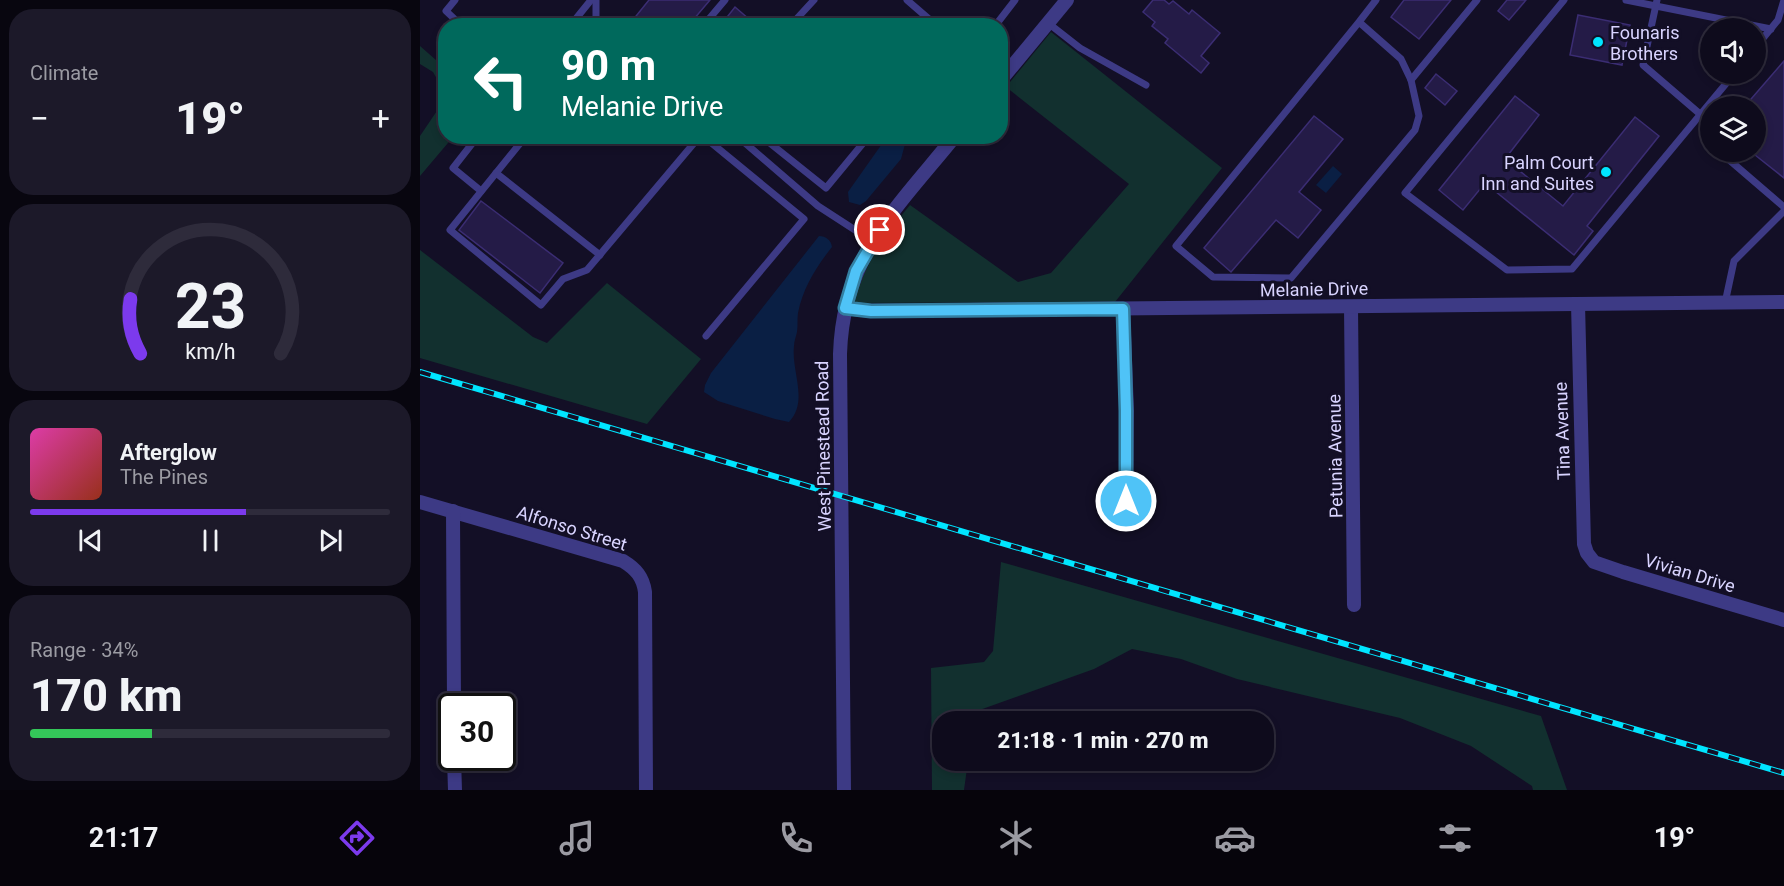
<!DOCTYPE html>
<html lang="en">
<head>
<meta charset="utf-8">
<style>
  body { margin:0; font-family:Roboto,sans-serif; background:#1c1929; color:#f1f3f6; height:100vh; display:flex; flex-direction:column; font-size:22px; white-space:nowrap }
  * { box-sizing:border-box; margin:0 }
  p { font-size:20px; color:#9b9ba3 }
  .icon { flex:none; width:33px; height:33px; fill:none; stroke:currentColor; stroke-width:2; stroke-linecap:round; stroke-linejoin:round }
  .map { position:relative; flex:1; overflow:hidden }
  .details { display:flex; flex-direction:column; gap:9px; padding:9px; background:#08060f; width:420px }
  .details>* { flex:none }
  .top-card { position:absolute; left:18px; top:18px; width:570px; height:126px; border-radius:24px; box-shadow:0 3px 9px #0003,0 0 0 2px #2e2b3b; background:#00695c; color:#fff; overflow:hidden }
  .tools { position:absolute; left:1280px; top:18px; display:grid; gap:12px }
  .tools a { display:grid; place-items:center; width:66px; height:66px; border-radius:50%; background:#0e0b1c; box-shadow:0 3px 9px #0003,0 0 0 2px #2e2b3b; font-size:30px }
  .speed { position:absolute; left:18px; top:693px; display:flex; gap:12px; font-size:30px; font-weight:700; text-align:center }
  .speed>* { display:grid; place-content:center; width:78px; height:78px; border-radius:50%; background:#0e0b1c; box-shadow:0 3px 9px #0003,0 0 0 2px #2e2b3b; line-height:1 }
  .speed .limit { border:3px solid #111; border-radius:9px; background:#fff; color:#111 }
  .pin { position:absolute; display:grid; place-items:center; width:51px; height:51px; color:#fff; margin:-26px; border:3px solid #fff; border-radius:50%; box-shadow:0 2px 6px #0007 }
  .me { position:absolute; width:66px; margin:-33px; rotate:0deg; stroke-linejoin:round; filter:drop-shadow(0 0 4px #0008) }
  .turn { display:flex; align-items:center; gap:21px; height:126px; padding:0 24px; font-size:27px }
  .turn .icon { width:78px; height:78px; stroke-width:2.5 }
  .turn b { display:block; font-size:42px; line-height:51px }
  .big { font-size:45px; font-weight:800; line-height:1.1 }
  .details .tile { flex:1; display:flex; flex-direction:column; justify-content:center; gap:9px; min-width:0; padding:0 21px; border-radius:24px; background:#1c1929 }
  .details .dial { align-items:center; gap:0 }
  .dial svg { height:156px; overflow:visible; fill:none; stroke:#2e2b3b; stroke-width:7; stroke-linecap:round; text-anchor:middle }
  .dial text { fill:#f1f3f6; stroke:none }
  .song { display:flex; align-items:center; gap:18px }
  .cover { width:72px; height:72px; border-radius:9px; background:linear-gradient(135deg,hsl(320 70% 55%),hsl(10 70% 35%)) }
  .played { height:6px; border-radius:3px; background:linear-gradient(90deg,#7c3aed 60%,#2e2b3b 60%) }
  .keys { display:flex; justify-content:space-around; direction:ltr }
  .heat { display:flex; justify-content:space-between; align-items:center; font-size:33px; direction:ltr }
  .charge { height:9px; border-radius:4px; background:linear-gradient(90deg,#34c759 34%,#2e2b3b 0) }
  .trip { position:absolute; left:512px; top:711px; width:342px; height:60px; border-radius:24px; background:#0e0b1c; box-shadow:0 3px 9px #0003,0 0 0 2px #2e2b3b; font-weight:800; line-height:60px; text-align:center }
  .tab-bar { display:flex; height:96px; justify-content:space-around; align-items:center; background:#06040b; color:#9b9ba3 }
  .tab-bar .icon { width:42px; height:42px }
  .tab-bar .active { color:#7c3aed }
  .tab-bar b { font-size:27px; color:#f1f3f6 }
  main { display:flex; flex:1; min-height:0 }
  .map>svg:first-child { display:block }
</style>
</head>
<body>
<main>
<section class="details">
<div class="tile"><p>Climate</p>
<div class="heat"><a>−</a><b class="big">19°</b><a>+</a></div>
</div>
<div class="tile dial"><svg viewBox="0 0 100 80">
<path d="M14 69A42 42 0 1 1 86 69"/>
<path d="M14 69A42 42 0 0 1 9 41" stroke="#7c3aed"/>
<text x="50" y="56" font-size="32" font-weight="700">23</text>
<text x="50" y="72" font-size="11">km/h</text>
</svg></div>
<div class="tile">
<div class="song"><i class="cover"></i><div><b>Afterglow</b><p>The Pines</p></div></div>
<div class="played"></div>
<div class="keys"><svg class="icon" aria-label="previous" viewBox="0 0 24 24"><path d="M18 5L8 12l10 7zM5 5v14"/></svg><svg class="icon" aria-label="pause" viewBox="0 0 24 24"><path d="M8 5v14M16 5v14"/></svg><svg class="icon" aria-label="next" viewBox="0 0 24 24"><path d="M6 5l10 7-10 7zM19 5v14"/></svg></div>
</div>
<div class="tile"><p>Range · 34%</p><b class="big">170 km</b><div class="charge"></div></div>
</section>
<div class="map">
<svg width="1364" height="790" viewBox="0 0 1364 790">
  <rect width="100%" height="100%" fill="#130f26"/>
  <!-- green -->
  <g fill="#12302f">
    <path d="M 631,32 L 802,168 L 695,302 L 434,303 C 444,264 465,235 490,205 L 598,282 L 631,273 L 709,184 L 586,87 Z"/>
    <path d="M 0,46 L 25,68 L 25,93 L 13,72 L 0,64 Z"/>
    <path d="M 25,99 L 26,136 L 33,137 L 0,176 L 0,136 Z"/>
    <path d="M 0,250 L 113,337 L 127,343 L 187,283 L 281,359 L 227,424 L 0,358 Z"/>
    <path d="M 581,562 L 1121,716 L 1147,790 L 1113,790 L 1112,786 L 1051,746 L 980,718 L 817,679 L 761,659 L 712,649 L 674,669 L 554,712 L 553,721 L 522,722 L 522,760 L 548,761 L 544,790 L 512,790 L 511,668 L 564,662 L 573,651 Z"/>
  </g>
  <!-- water -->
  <g fill="#0a1f44">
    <path d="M 470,138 L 478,139 L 485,144 L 481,159 L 446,201 L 440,205 L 429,202 L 428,192 L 464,141 Z"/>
    <path d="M 913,166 L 922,174 L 906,193 L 896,185 Z"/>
    <path d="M 399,236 C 406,236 411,240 412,247 C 396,267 383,288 378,313 C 377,319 378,326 377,332 C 376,337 374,341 374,346 C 371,371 389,401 369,422 L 355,419 L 298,401 L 284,392 L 285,385 L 291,373 Z"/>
  </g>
  <!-- building -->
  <g fill="#241b47" stroke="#3b2d73" stroke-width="1.5">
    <path d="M 229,0 L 290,0 L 268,26 L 208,26 Z"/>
    <path d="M 733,0 L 744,0 L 749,4 L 753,1 L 769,14 L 772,10 L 800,33 L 781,56 L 789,63 L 781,73 L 745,43 L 748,39 L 732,26 L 735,22 L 723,12 Z"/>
    <path d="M 984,0 L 1031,0 L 999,39 L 971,17 Z"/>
    <path d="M 1087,0 L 1106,0 L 1089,20 L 1078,11 Z"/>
    <path d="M 315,7 L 337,26 L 300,26 Z"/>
    <path d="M 1158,15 L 1210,25 L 1202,65 L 1150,55 Z"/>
    <path d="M 1364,61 L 1364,178 L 1335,155 L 1335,106 L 1325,106 Z"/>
    <path d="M 1016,74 L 1037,91 L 1025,105 L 1005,88 Z"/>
    <path d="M 1095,96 L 1119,115 L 1085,159 L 1143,206 L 1215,117 L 1239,136 L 1167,226 L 1173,231 L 1154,255 L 1065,183 L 1043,210 L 1019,190 Z"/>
    <path d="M 894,116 L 923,139 L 879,192 L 901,210 L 878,238 L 856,220 L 811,272 L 784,248 Z"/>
    <path d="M 61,201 L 143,263 L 120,293 L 39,230 Z"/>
  </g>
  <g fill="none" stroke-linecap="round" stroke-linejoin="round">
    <!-- service -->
    <g stroke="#3d3a85" stroke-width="7">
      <path d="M 35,0 L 26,11 L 42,26"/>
      <path d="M 487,0 L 517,26"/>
      <path d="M 1144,0 L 985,193 L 1087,270 L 1152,269 L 1314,74"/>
      <path d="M 1206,0 L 1351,29"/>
      <path d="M 1237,0 L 1223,65 L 1280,114"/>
      <path d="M 939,22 L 981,59 L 991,80 L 999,116 L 995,130 L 871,278 L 793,277 L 756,246 L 939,22 L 956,0"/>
      <path d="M 628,23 L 660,48 L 726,85"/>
      <path d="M 150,26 L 171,0"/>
      <path d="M 176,26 L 176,0"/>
      <path d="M 283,26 L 305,0"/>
      <path d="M 370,26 L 394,0"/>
      <path d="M 575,26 L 595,0"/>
      <path d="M 1335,48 L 1358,20 L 1364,0"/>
      <path d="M 991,80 L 1057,0"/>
      <path d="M 58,136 L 33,168 L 61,191"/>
      <path d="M 106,136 L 30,230 L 121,305 L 143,279 L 167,270 L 280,136"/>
      <path d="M 283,136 L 384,219 L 286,336"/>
      <path d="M 317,136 L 398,206 L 452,241"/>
      <path d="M 341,136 L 406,188 L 449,136"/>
      <path d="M 1300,152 L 1364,207"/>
      <path d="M 76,173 L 180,255"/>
      <path d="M 1305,303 L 1314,261 L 1364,211"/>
    </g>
    <!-- minor -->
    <g stroke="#3d3a85" stroke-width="14">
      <path d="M 580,81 L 647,0"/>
      <path d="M 1158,304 L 1164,544 L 1167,553 L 1174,562 L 1203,572 L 1364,620"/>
      <path d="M 931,307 L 934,605"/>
      <path d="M 425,308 L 451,311 L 1364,302"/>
      <path d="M 703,309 L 707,411 L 706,501"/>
      <path d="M 0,502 L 203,561 C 216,569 223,577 225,592 L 226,790"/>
      <path d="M 33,511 L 34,706"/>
      <path d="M 34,758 L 35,790"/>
      <path d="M 424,790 L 420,354 C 423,255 477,208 535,136"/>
    </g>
    <defs>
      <path id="rail" d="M 0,372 L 1364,773"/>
    </defs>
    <!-- rail casing -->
    <use href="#rail" stroke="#00e5ff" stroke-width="6"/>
    <!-- rail -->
    <use href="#rail" stroke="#130f26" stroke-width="4" stroke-dasharray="11" stroke-linecap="butt"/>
  </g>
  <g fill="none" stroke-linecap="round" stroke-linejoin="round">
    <defs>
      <path id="route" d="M 460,230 L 436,271 L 425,308 L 451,311 L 703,309 L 706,411 L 706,501"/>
    </defs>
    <!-- route casing -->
    <use href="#route" stroke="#337fa1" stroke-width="15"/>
    <!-- route -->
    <use href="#route" stroke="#4fc3f7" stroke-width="10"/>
  </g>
  <!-- markers -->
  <g fill="#00e5ff" stroke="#130f26" stroke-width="2">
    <circle cx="1178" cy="42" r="6"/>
    <circle cx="1186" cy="172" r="6"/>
  </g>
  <g text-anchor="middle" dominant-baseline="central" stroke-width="6" stroke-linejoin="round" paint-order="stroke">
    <!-- poi labels -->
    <g font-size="18" fill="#d9d4ff" stroke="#130f26" text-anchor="start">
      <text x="1190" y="32">Founaris<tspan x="1190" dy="21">Brothers</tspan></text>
      <text x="1174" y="162" text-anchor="end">Palm Court<tspan x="1174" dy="21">Inn and Suites</tspan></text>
    </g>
    <!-- street labels -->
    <g font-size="18" fill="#d9d4ff" stroke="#130f26">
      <text transform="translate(894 289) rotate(-1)">Melanie Drive</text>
      <text transform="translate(1142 431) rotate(-92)">Tina Avenue</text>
      <text transform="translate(403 446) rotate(-91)">West Pinestead Road</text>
      <text transform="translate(915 456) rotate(-91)">Petunia Avenue</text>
      <text transform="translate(152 528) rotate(17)">Alfonso Street</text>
      <text transform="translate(1270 573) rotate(17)">Vivian Drive</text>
    </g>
  </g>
</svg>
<div class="tools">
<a><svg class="icon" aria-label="sound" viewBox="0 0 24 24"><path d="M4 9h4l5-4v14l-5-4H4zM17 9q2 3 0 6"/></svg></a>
<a><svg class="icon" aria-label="layers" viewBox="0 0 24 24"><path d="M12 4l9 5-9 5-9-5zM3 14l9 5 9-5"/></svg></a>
</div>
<div class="speed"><div class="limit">30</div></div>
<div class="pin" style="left:460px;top:230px;background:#d93025"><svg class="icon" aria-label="arrive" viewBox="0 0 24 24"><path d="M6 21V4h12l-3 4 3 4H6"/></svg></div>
<svg class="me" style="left:706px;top:501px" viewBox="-20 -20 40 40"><circle r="17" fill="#4fc3f7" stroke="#fff" stroke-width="3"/><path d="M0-11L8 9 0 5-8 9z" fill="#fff"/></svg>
<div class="trip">21:18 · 1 min · 270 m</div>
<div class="top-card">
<div class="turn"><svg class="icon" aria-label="left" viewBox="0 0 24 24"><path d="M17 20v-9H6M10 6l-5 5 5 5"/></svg><div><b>90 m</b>Melanie Drive</div></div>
</div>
</div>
</main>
<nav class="tab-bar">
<b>21:17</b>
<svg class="icon active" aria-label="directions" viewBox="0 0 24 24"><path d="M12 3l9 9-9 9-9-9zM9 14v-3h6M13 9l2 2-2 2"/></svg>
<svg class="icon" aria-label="music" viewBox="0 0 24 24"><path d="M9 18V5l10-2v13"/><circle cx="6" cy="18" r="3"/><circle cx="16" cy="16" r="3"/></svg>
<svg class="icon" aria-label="phone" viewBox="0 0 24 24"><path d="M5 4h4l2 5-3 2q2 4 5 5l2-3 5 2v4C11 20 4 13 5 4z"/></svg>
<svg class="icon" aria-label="climate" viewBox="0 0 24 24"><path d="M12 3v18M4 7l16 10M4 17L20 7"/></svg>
<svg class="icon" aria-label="car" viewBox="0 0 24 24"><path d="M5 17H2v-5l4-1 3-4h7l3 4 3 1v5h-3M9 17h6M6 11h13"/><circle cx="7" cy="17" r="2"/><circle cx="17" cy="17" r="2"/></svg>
<svg class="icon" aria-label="filters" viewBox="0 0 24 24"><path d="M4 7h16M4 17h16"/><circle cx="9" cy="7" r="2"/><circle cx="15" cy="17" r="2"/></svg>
<b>19°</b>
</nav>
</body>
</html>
